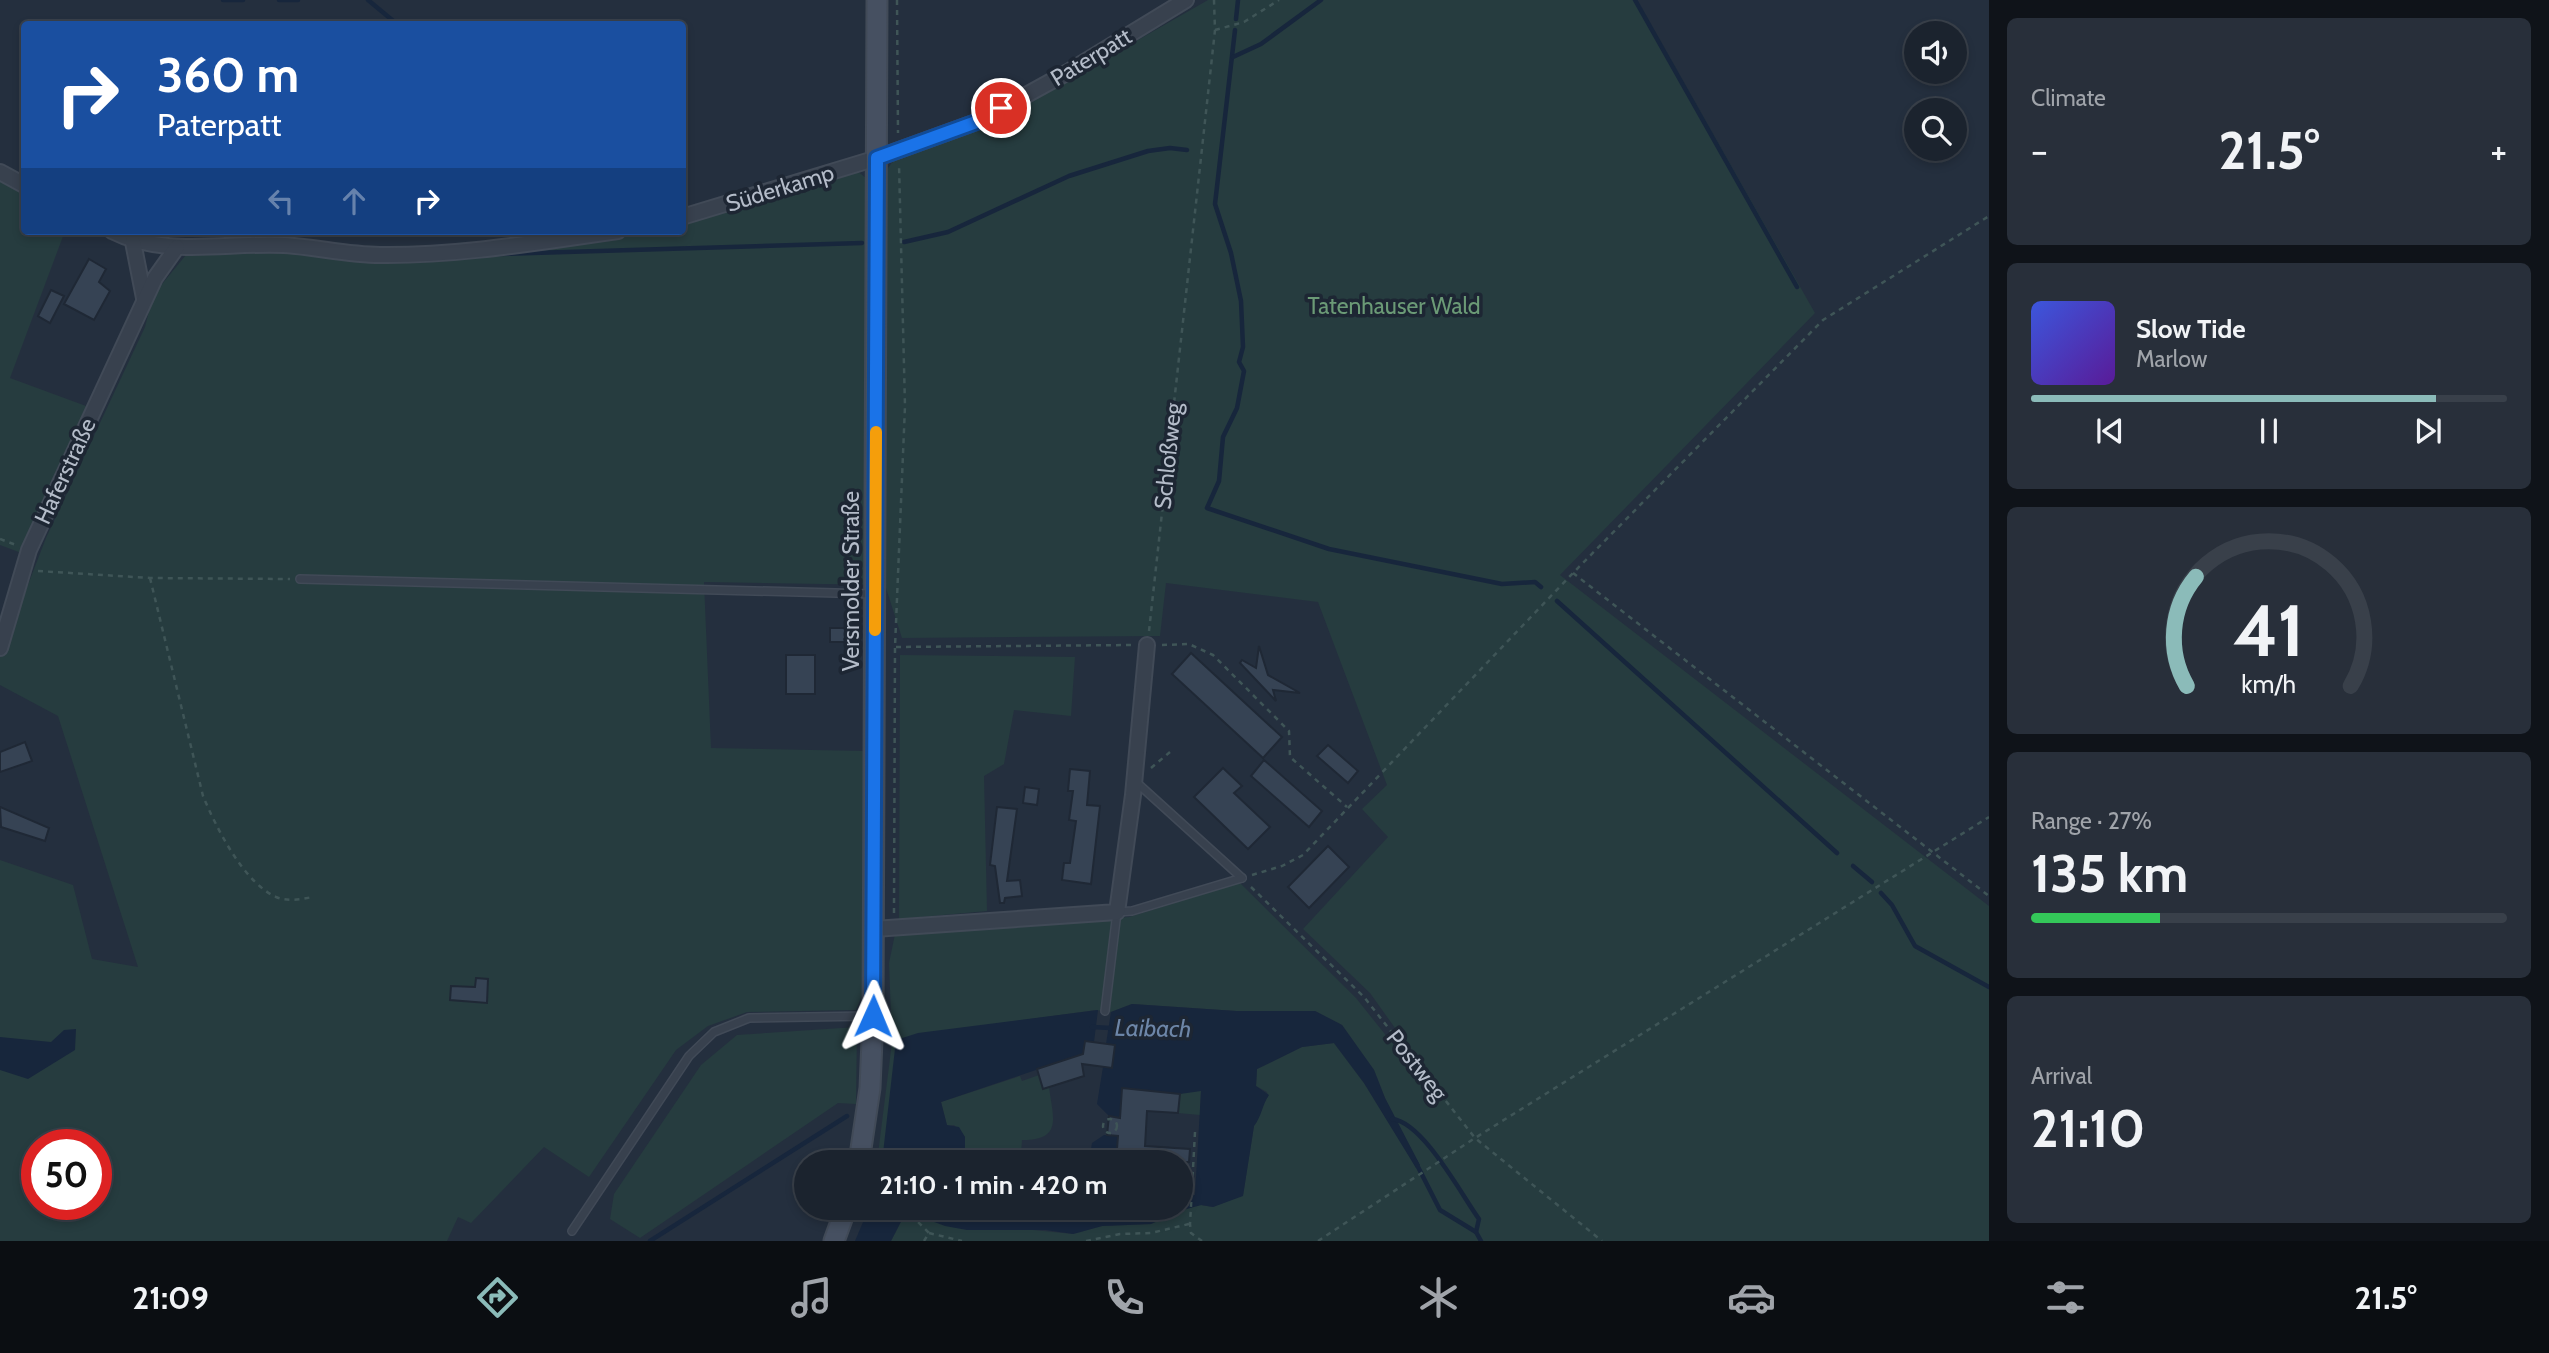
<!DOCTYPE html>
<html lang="en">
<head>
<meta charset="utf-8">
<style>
  body { margin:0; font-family:Cabin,sans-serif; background:#282f3a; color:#f1f3f6; height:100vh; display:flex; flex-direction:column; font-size:26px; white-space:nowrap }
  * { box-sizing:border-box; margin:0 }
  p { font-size:23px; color:#a0a4aa }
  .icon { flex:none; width:38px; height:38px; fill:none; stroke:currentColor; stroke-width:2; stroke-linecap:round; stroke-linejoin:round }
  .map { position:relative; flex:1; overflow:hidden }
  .details { display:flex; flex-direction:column; gap:18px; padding:18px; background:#0f1319; width:560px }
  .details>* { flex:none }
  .guide { position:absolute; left:21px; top:21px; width:665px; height:214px; border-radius:7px; box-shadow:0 4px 10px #0003,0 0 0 2px #39404a; background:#1a4fa0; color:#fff; overflow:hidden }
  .tools { position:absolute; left:1904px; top:21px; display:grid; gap:14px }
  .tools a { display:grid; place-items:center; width:63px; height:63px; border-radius:50%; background:#1b232e; box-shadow:0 4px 10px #0003,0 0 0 2px #39404a; font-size:35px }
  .speed { position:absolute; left:21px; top:1129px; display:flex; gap:14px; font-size:35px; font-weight:700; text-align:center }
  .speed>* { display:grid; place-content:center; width:91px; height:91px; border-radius:50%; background:#1b232e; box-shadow:0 4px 10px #0003,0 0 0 2px #39404a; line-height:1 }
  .speed .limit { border:10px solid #d22; background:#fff; color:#111 }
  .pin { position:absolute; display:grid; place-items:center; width:60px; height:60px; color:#fff; margin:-30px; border:4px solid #fff; border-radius:50%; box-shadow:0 2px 7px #0007 }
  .me { position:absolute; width:77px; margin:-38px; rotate:1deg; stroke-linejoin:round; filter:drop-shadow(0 0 5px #0008) }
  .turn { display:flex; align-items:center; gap:24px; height:147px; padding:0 21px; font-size:32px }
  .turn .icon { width:91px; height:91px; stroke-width:2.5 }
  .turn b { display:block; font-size:49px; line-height:60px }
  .lanes { display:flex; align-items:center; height:66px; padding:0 21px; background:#0003; justify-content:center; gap:35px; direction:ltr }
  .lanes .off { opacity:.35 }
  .big { font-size:52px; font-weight:700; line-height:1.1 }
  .details .card { flex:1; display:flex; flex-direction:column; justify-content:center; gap:10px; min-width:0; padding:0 24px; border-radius:10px; background:#282f3a }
  .details .dial { align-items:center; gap:0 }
  .dial svg { height:182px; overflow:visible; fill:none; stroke:#39404a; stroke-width:7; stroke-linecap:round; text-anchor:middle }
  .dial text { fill:#f1f3f6; stroke:none }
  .song { display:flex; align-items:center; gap:21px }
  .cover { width:84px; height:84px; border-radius:10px; background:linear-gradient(135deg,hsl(230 70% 55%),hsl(270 70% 35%)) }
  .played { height:7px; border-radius:4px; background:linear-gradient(90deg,#8bbbb9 85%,#39404a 85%) }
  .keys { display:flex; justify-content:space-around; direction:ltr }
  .heat { display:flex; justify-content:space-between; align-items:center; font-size:38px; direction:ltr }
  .charge { height:10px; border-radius:5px; background:linear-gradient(90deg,#34c759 27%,#39404a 0) }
  .trip { position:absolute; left:794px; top:1150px; width:399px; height:70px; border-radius:35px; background:#1b232e; box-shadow:0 4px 10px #0003,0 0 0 2px #39404a; font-weight:700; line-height:70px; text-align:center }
  .dock { display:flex; height:112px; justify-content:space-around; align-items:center; background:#0b0e12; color:#a0a4aa }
  .dock .icon { width:49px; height:49px }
  .dock .active { color:#8bbbb9 }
  .dock b { font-size:32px; color:#f1f3f6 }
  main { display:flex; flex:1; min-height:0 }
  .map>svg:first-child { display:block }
</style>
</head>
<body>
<main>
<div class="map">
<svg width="1989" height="1241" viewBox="0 0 1989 1241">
  <rect width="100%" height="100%" fill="#242f3e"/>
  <!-- green -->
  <g fill="#263c3f" fill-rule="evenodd">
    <path d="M 1208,0 L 1637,0 L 1815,313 L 1560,575 L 1989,906 L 1989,1241 L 891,1241 L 908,1208 L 926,1219 L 1073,1234 L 1102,1226 L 1151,1224 L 1179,1211 L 1201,1205 L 1213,1207 L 1243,1195 L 1254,1126 C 1261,1116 1258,1105 1268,1097 L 1267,1092 L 1256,1086 L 1257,1069 L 1302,1047 L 1334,1043 L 1364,1083 L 1416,1167 L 1419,1165 L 1385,1098 L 1374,1070 L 1342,1025 L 1315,1011 L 1236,1011 L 1132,1004 L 1111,1012 L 1096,1010 L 952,1030 L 883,1150 L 882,1162 L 877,1162 L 892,1042 L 889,963 L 895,934 L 1129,917 L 1240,883 L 1356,998 L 1388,1038 L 1400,1035 L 1370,993 L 1303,929 L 1388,837 L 1362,809 L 1387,785 L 1318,602 L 1166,583 L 1160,636 L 902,638 L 885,585 L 704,582 L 711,748 L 864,751 L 862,995 L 856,1010 L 747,1012 L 708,1026 L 676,1050 L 589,1177 L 544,1147 L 471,1223 L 458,1217 L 447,1241 L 0,1241 L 0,860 L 73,885 L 92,959 L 138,967 L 58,716 L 0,685 L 0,657 L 46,538 L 145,327 L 153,295 L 186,255 L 287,250 L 375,263 L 481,255 L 656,231 L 682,231 L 683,224 L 857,171 L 866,178 L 886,171 L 893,161 L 984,128 ZM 37,1144 L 96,1144 L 96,1204 L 37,1204 Z"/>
    <path d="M 0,180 L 24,193 L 24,231 L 65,231 L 10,378 L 86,406 L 24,554 L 0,545 Z"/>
    <path d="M 900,655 L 1075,657 L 1071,716 L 1014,710 L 1004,764 L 984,776 L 987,911 L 899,919 Z"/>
    <path d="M 857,1027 L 856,1104 L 838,1103 L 640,1238 L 610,1219 L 614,1194 L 701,1065 L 737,1035 Z"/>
    <path d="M 1039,1075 L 1043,1088 L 1049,1087 C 1053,1118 1063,1140 1022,1140 L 1021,1154 L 965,1152 L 965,1137 L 954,1125 L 947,1126 L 941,1102 L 1020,1076 L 1022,1081 Z"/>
    <path d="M 1187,1091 L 1201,1091 L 1200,1115 L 1178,1113 L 1180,1094 Z"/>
  </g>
  <!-- water -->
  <g fill="#17263c">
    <path d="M 1132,1004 L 1236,1011 L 1315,1011 L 1342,1025 L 1374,1070 L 1385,1098 L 1420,1165 L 1416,1168 L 1364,1083 L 1334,1043 L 1302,1047 L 1257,1069 L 1256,1086 L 1269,1095 C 1262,1105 1262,1116 1254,1126 L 1243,1196 L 1213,1207 L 1201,1205 L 1179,1211 L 1151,1224 L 1102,1226 L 1073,1234 L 1046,1230 L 967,1230 L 945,1226 L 926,1219 L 911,1208 L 1181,1208 L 1181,1196 L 1195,1195 L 1201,1091 L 1180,1094 L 1122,1088 L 1120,1117 L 1109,1116 L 1097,1104 L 1103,1067 L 1112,1068 L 1115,1045 L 1106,1044 L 1111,1012 Z"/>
    <path d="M 1098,1010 L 1094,1042 L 1085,1041 L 1083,1054 L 941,1102 L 947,1125 L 959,1127 L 965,1137 L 965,1152 L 954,1152 L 956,1162 L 882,1162 L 896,1040 L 918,1033 Z"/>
    <path d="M 76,1029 L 75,1050 L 28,1079 L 0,1070 L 0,1037 L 51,1042 L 64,1030 Z"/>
    <path d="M 1104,1135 L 1118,1136 L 1116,1162 L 1089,1162 L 1092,1143 Z"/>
    <path d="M 869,1208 L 908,1208 L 891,1241 L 855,1241 Z"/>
  </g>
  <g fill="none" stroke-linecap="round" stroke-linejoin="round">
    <!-- stream -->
    <g stroke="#17263c" stroke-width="4.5">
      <path d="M 223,0 L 243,0"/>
      <path d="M 279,0 L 298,0"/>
      <path d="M 368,0 L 397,24"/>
      <path d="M 1635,0 L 1797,287"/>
      <path d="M 1236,19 L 1238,0"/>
      <path d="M 1235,30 L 1215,204 L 1231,253 L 1241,301 L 1243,347 L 1239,362 L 1244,371 L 1237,408 L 1223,437 L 1219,481 L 1207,508 L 1329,549 L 1502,584 L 1535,582 L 1541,587"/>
      <path d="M 1233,57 L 1261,44 L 1321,0"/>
      <path d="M 904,242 L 948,232 L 1069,176 L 1148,151 L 1170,148 L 1187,150"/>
      <path d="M 499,254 L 862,243"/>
      <path d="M 1557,601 L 1837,853"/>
      <path d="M 1853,866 L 1872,882"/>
      <path d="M 1881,893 L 1892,905 L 1915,946 L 1989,987"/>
      <path d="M 1092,1027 L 1111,1028"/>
      <path d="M 1392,1119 C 1423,1122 1461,1194 1479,1219 L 1476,1232"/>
      <path d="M 1415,1161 L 1440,1210 L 1476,1232 L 1481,1241"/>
      <path d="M 650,1241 L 847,1116"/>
    </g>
  </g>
  <!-- building -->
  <g fill="#364354" stroke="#1f2835" stroke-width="2">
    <path d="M 89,259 L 106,269 L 99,282 L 110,291 L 94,320 L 64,304 Z"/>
    <path d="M 51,290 L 64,296 L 50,323 L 38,316 Z"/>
    <rect x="830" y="628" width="19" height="14"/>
    <path d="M 1259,646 L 1268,675 L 1300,693 L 1273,690 L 1276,701 L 1240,663 L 1242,660 L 1256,668 Z"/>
    <path d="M 1191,653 L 1282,737 L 1263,758 L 1172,674 Z"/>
    <rect x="786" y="655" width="29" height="39"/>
    <path d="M 25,742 L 32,761 L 0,772 L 0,752 Z"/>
    <path d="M 1328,745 L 1358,771 L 1348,783 L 1317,756 Z"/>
    <path d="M 1264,760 L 1322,811 L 1309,827 L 1251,776 Z"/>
    <path d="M 1223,768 L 1242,786 L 1234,793 L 1270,827 L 1248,849 L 1194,797 Z"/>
    <path d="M 1070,769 L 1090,771 L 1087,805 L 1100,806 L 1091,884 L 1062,880 L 1064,863 L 1070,863 L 1076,821 L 1069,820 L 1073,791 L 1068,791 Z"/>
    <path d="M 1025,787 L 1039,789 L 1037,805 L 1023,803 Z"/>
    <path d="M 0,807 L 49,828 L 45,841 L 1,827 Z"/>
    <path d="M 997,807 L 1017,809 L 1007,881 L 1020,880 L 1022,896 L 1005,898 L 1004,903 L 1000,903 L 995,866 L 990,865 Z"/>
    <path d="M 1328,846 L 1349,867 L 1309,908 L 1288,887 Z"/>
    <path d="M 476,978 L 488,979 L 487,1003 L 450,1000 L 451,986 L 475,987 Z"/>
    <path d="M 1085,1041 L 1115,1045 L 1112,1068 L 1082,1064 L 1084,1076 L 1043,1089 L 1037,1069 L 1083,1054 Z"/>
    <path d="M 1122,1088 L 1180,1094 L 1178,1113 L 1147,1111 L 1145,1146 L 1190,1149 L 1189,1162 L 1116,1162 L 1118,1136 L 1107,1135 L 1109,1116 L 1120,1118 Z"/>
  </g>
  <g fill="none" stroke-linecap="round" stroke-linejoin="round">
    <defs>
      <g id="service">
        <path d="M 300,579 L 873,594"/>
        <path d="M 1136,782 L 1242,878"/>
        <path d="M 1105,1011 L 1117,912 L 1132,911 L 1242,878"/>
        <path d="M 572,1231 L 689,1056 L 714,1032 L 749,1018 L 871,1016"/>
      </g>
      <g id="minor">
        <path d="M 0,172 L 24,185"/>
        <path d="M 682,217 L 877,158 L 979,121 L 1068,72 L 1186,0"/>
        <path d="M 112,231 C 165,258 227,242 284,245 C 316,247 348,255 380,255 C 459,256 539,242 618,231"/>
        <path d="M 133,242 L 144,298"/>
        <path d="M 0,648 L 29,550 L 155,278 L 177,247"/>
        <path d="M 874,929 L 1117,912 L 1133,795 L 1147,645"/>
      </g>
      <g id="secondary">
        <path d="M 859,1162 L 870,1088 L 873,1016 L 877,0"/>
        <path d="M 834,1241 L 846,1208"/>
      </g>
    </defs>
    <!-- service casing -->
    <use href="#service" stroke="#414a57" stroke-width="10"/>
    <!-- minor casing -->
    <use href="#minor" stroke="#414a57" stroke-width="18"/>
    <!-- secondary casing -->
    <use href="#secondary" stroke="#414a57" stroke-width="23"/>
    <!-- path -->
    <g stroke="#3f5557" stroke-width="2.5" stroke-dasharray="5 5" stroke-linecap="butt">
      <path d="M 897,0 L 898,133"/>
      <path d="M 1215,30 L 1244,22 L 1279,0"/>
      <path d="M 0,539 L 16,545"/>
      <path d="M 38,571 L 150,578 L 290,579"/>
      <path d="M 1573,573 L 1989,896"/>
      <path d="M 150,578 L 203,796 C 216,827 243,882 276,897 C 288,902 301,899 313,897"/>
      <path d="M 1149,631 L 1215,30 L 1214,0"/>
      <path d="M 1162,645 L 1189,644 L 1213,655 L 1289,731 L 1290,757 L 1347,807"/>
      <path d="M 896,647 L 1131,645"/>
      <path d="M 1151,768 L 1170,752"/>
      <path d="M 1252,875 L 1282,866 L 1303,855 L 1573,573 L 1823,320 L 1989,216"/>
      <path d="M 1251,887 L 1364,997 L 1475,1138 L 1602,1241"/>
      <path d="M 894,913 L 895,647 L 905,406 L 899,164"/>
      <circle cx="1110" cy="1126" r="7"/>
      <path d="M 1195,1132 L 1190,1224 L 1191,1233 L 1202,1241"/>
      <path d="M 904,1208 L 929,1233 L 924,1241"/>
      <path d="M 929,1233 L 962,1241"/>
      <path d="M 1086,1241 L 1120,1234 L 1151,1233 L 1189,1224"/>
      <path d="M 1318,1241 L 1475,1138 L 1989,817"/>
    </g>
    <!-- service -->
    <use href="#service" stroke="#38414e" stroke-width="7"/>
    <!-- minor -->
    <use href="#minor" stroke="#38414e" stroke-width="14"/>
    <!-- secondary -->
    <use href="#secondary" stroke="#465061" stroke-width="19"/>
  </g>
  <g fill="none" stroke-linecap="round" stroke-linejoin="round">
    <defs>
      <path id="route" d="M 873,1016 L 877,158 L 979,121 L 1001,108"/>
    </defs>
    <!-- route casing -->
    <use href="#route" stroke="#114b97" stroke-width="18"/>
    <!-- route -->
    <use href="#route" stroke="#1a73e8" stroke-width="12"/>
    <!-- slow -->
    <path stroke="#f59e0b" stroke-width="12" d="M 875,630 L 876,432"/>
  </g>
  <g text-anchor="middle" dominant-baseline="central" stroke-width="7" stroke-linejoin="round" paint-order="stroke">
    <!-- street labels -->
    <g font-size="23" fill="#b4bcc9" stroke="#1d2633">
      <text transform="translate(1091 57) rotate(-31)">Paterpatt</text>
      <text transform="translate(780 188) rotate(-17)">Süderkamp</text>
      <text transform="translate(1168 456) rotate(-84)">Schloßweg</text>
      <text transform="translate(65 471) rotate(-65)">Haferstraße</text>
      <text transform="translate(851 581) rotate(-90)">Versmolder Straße</text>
      <text transform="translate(1417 1065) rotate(52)">Postweg</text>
    </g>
    <!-- park labels -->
    <g font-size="23" fill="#6b9a76" stroke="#1d2633">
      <text x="1394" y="306">Tatenhauser Wald</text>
    </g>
    <!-- water labels -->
    <g font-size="24" font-style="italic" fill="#6d86a8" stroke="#1d2633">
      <text transform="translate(1153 1028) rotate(1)">Laibach</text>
    </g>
  </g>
</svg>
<div class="tools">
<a><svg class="icon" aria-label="sound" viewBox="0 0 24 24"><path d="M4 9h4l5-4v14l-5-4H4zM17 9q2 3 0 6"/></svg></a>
<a><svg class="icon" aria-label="search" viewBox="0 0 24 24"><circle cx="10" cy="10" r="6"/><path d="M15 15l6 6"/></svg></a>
</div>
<div class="speed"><div class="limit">50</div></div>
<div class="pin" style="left:1001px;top:108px;background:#d93025"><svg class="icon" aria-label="arrive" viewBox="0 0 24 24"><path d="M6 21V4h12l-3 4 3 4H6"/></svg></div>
<svg class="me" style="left:873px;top:1016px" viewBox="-20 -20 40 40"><path d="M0-17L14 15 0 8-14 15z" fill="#1a73e8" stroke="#fff" stroke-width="4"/></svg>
<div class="trip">21:10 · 1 min · 420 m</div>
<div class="guide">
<div class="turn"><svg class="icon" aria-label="right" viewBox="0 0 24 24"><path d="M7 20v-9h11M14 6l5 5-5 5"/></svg><div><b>360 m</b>Paterpatt</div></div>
<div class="lanes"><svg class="icon off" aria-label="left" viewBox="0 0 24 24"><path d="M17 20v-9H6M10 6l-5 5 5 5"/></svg><svg class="icon off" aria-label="ahead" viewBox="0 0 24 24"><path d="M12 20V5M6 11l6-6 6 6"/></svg><svg class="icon" aria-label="right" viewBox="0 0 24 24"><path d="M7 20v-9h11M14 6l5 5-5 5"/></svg></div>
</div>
</div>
<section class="details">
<div class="card"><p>Climate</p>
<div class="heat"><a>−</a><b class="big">21.5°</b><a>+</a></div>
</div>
<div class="card">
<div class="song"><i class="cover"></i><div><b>Slow Tide</b><p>Marlow</p></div></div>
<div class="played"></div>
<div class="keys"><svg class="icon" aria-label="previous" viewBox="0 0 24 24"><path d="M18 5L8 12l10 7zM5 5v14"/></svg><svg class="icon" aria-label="pause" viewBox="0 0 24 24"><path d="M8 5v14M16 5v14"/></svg><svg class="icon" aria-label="next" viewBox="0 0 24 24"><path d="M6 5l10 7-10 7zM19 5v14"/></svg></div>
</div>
<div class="card dial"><svg viewBox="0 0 100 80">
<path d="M14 69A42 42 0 1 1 86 69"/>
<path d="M14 69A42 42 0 0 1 18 21" stroke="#8bbbb9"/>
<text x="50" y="56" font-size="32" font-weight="700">41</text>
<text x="50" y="72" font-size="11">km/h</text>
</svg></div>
<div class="card"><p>Range · 27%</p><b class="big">135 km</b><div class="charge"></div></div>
<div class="card"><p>Arrival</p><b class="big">21:10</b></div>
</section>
</main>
<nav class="dock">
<b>21:09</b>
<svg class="icon active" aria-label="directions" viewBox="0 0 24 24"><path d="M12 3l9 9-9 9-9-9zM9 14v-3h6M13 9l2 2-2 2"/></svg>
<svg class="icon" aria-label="music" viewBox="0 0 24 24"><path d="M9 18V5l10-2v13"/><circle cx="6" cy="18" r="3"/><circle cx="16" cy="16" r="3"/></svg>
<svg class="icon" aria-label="phone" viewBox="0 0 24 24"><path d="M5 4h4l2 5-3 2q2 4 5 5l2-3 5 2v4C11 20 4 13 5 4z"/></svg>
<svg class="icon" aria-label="climate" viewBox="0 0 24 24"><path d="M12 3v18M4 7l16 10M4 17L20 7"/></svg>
<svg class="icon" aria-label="car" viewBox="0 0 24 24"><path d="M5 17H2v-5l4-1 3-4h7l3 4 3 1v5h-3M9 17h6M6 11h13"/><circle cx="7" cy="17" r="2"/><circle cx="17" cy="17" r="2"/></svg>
<svg class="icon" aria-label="filters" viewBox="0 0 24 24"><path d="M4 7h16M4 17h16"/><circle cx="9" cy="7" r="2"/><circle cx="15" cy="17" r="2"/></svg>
<b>21.5°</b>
</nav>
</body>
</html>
